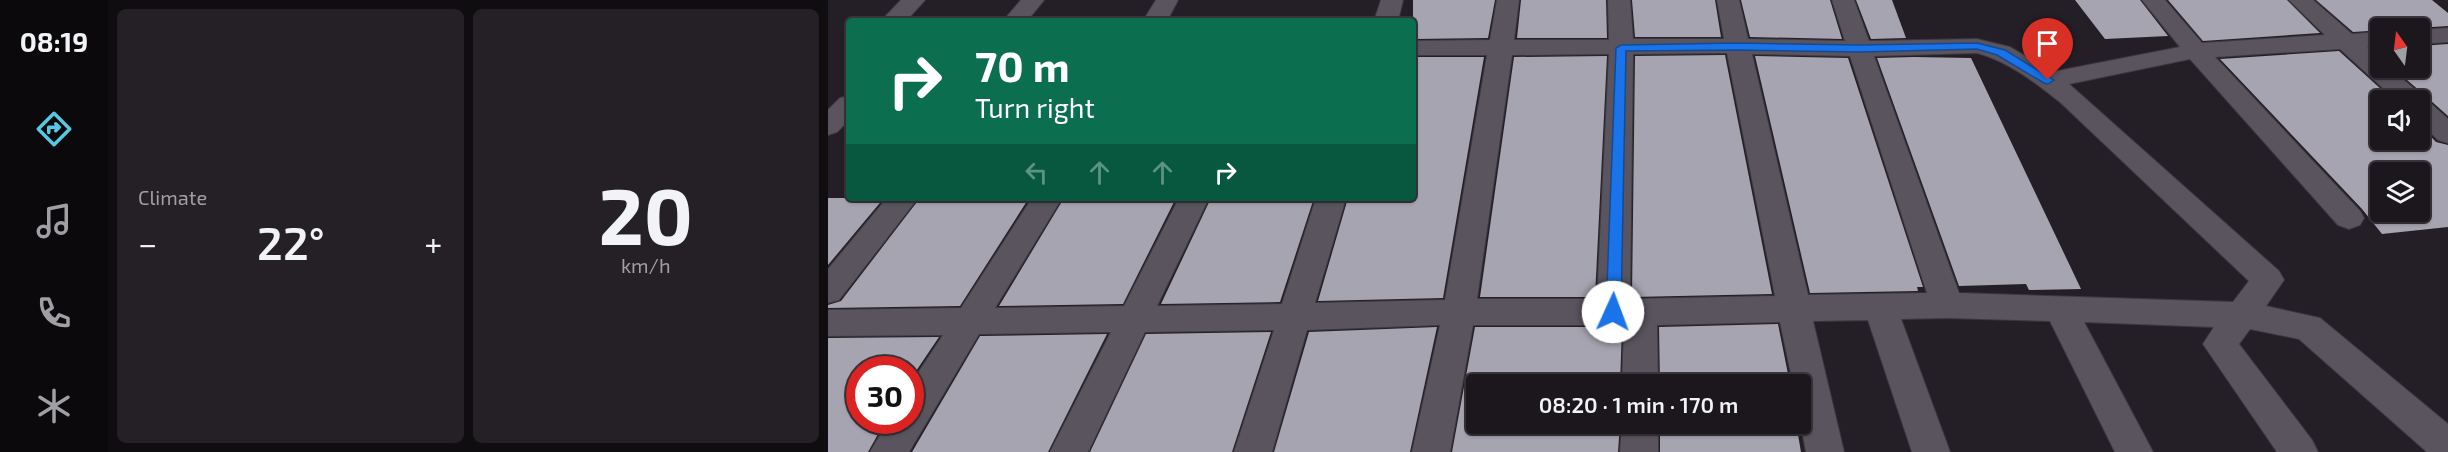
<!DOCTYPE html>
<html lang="en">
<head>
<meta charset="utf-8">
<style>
  body { margin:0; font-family:"Exo 2",sans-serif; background:#242026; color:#f1f3f6; height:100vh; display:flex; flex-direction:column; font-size:22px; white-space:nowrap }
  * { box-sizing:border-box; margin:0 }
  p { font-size:20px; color:#a09fa4 }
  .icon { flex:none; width:33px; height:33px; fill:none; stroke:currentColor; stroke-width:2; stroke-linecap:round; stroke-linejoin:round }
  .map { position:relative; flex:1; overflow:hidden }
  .sheet { display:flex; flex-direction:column; gap:9px; padding:9px; background:#0f0d10; width:720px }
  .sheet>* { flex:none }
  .top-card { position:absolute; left:18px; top:18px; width:570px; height:183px; border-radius:6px; box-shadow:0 2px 4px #0004,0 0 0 2px #39363b; background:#0b6e4f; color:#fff; overflow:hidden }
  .needle { width:39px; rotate:346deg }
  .tools { position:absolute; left:1542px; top:18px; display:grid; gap:12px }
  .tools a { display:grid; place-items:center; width:60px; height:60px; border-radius:6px; background:#1b171d; box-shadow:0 2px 4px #0004,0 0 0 2px #39363b; font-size:30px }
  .speed { position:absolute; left:18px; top:356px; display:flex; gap:12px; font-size:30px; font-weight:700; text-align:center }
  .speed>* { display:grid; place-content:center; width:78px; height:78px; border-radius:50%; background:#1b171d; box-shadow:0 2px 4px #0004,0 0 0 2px #39363b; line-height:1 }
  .speed .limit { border:9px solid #d22; background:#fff; color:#111 }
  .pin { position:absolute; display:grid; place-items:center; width:51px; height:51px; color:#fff; margin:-62px -26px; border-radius:50% 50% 50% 0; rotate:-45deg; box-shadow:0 0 6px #0007 }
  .pin .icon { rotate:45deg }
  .me { position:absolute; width:66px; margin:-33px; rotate:2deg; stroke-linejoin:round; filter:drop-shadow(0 0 4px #0008) }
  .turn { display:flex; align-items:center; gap:21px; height:126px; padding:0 30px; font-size:27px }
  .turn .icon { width:78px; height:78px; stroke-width:2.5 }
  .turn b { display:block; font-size:42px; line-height:51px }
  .lanes { display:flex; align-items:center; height:57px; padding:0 30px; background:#0003; justify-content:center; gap:30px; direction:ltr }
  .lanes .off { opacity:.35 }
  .big { font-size:45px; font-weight:600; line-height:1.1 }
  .sheet .tile { flex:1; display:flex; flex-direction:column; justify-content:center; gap:9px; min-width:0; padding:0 21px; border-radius:9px; background:#242026 }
  .sheet .dial { align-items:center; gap:0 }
  .dial b { font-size:78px; line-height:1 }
  .heat { display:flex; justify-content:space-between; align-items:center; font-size:33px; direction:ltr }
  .sheet .tiles { flex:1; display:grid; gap:9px; grid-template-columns:repeat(2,1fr) }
  .trip { position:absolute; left:638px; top:374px; width:345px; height:60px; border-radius:6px; background:#1b171d; box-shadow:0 2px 4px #0004,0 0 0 2px #39363b; font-weight:600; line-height:60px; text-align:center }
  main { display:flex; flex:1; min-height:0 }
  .tab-bar { display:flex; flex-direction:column; width:108px; justify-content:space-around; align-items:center; background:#0b090c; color:#a09fa4 }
  .tab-bar .icon { width:42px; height:42px }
  .tab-bar .on { color:#56c9e1 }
  .tab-bar b { font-size:27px; color:#f1f3f6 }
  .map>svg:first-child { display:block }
</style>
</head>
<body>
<main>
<nav class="tab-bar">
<b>08:19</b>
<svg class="icon on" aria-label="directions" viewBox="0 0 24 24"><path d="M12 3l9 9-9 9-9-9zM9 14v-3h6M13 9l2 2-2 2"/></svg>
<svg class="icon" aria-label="music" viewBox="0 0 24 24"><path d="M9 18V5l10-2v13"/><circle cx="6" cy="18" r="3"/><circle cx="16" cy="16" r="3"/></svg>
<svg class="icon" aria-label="phone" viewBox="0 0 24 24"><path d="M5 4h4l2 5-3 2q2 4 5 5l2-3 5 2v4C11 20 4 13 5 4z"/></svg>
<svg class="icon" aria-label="climate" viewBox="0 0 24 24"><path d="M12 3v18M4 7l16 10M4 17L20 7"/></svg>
</nav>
<section class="sheet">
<div class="tiles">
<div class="tile"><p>Climate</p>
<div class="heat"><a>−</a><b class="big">22°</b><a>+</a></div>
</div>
<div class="tile dial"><b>20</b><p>km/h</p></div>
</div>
</section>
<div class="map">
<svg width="1620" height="452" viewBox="0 0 1620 452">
  <rect width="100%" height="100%" fill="#241f27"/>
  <!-- building -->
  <g fill="#a6a4b0" fill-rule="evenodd">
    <path d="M 585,0 L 667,0 L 660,38 L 585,39 Z"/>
    <path d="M 693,0 L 778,0 L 779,38 L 689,38 Z"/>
    <path d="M 804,0 L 887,0 L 893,37 L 807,37 Z"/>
    <path d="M 913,0 L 1002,0 L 1014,39 L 922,37 Z"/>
    <path d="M 1028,0 L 1064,0 L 1078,38 L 1043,39 Z"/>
    <path d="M 1247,0 L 1312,0 L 1340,36 L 1277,39 Z"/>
    <path d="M 1340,0 L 1459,0 L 1492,33 L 1375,41 Z"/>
    <path d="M 1488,0 L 1604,0 L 1620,13 L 1620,26 L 1525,32 Z"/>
    <path d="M 1620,44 L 1620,116 L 1602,100 L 1597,99 L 1593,92 L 1565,68 L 1592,68 L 1592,46 Z"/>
    <path d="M 1511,51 L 1565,100 L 1552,100 L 1552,140 L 1592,140 L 1592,125 L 1608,142 L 1620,145 L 1620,227 L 1554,234 L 1534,209 L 1392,59 ZM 1552,172 L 1592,172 L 1592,212 L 1552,212 Z"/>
    <path d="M 897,55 L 944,294 L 804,297 L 807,56 Z"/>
    <path d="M 779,56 L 767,297 L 652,297 L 686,57 Z"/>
    <path d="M 927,56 L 1020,58 L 1095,287 L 1089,287 L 1090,291 L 982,293 Z"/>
    <path d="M 585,57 L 656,57 L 615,298 L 490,301 L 520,198 L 585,198 Z"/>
    <path d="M 1086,57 L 1143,58 L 1253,289 L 1201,290 L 1198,284 L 1131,286 L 1049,58 Z"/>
    <path d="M 0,198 L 56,198 L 0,265 Z"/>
    <path d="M 92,198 L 201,198 L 132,306 L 0,308 L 0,305 L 13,301 Z"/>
    <path d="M 236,198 L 348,198 L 295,304 L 171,306 Z"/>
    <path d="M 383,198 L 486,198 L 452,302 L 333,304 Z"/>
    <path d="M 950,324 L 962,384 L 832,384 L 831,327 Z"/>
    <path d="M 609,327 L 582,452 L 446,452 L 481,332 Z"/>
    <path d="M 647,327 L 794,327 L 792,384 L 648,384 L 648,423 L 792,423 L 790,452 L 624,452 Z"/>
    <path d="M 443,332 L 404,452 L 262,452 L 318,334 Z"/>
    <path d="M 279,334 L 220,452 L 84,452 L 152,336 Z"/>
    <path d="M 111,337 L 82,380 L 82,369 L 32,369 L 32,420 L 58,420 L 40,452 L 0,452 L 0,338 Z"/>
    <path d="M 832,423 L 968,423 L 973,452 L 832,452 Z"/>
  </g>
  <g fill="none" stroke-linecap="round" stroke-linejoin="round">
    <defs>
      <g id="street">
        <path d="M 73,0 L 97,0 L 78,21 L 53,21 Z"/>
        <path d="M 193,0 L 216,0 L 199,21 L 175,21 Z"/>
        <path d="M 328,0 L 350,0 L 339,21 L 315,21 Z"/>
        <path d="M 553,0 L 575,0 L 570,21 L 546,21 Z"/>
        <path d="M 669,0 L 691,0 L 686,40 L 781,40 L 780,0 L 802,0 L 805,39 L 896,39 L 889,0 L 911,0 L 920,39 L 1017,41 L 1004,0 L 1026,0 L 1041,41 L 1149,39 L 1182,47 L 1224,72 L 1352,47 L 1314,0 L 1337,0 L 1374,43 L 1497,35 L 1461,0 L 1485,0 L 1524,34 L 1552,32 L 1552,46 L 1539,47 L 1552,59 L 1552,68 L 1562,68 L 1592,94 L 1595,101 L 1601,102 L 1620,119 L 1620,143 L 1610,140 L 1592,122 L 1592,100 L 1568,100 L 1512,49 L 1387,57 L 1532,211 L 1536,218 L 1532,225 L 1521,229 L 1510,225 L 1362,59 L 1241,84 L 1451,271 L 1456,280 L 1438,306 L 1492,318 L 1620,424 L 1620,452 L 1599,452 L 1471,339 L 1422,329 L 1411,344 L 1484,440 L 1490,452 L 1449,452 L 1375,344 L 1386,327 L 1256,322 L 1325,452 L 1287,452 L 1222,321 L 1119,318 L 1073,319 L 1122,452 L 1084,452 L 1040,320 L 985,321 L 1016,452 L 978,452 L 972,420 L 972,384 L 965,384 L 952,322 L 829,325 L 830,384 L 794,384 L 796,325 L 645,325 L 622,452 L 584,452 L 612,325 L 479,330 L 444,452 L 406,452 L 446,330 L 317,332 L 260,452 L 222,452 L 283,332 L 151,334 L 81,452 L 42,452 L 61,420 L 82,420 L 82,385 L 115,335 L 0,336 L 0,310 L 133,308 L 204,198 L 234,198 L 167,308 L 296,306 L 351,198 L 381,198 L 329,306 L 454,304 L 488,198 L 518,198 L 487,303 L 617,300 L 659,55 L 585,55 L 585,41 L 662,40 ZM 899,53 L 947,296 L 802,299 L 805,54 ZM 1149,53 C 1180,61 1208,83 1233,103 L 1421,281 L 1405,302 L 1131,293 L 1046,56 ZM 781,54 L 769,299 L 649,299 L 684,55 ZM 924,54 L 1022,56 L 1099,293 L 980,295 Z"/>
        <path d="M 1620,28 L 1620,42 L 1592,44 L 1592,30 Z"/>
        <path d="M 21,96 L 21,120 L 9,132 L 0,135 L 0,110 L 12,98 Z"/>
        <path d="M 59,198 L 90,198 L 11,300 L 0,303 L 0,269 Z"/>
        <path d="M 794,423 L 830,423 L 830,452 L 792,452 Z"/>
      </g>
    </defs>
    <!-- street casing -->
    <use href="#street" stroke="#3d3940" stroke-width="2"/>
    <!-- street -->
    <use href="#street" fill="#5a545e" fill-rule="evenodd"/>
  </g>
  <!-- route -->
  <path fill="#1a73e8" stroke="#114b97" stroke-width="1.5" d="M 909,43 L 1032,45 L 1149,43 L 1177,50 L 1226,80 L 1220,84 L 1216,83 L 1169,55 L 1149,49 L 1032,52 L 909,50 L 798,51 L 793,312 L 791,317 L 780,317 L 778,312 L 788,48 L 793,45 Z"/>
</svg>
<div class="tools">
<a><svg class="needle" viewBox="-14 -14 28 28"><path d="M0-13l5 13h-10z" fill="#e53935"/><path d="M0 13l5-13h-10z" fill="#a09fa4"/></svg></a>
<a><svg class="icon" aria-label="sound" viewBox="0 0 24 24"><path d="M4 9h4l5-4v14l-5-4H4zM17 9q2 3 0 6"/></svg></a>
<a><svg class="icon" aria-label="layers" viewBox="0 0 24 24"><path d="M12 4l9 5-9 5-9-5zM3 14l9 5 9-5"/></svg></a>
</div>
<div class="speed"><div class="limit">30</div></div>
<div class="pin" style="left:1220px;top:80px;background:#d93025"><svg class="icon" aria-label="arrive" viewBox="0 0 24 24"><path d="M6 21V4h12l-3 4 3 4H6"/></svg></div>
<svg class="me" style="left:785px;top:312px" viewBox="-20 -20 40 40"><circle r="19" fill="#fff"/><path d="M0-13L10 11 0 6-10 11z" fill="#1a73e8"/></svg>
<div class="trip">08:20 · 1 min · 170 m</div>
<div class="top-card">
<div class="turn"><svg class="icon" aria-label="right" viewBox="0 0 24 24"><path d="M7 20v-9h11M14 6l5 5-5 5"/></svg><div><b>70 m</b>Turn right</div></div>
<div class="lanes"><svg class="icon off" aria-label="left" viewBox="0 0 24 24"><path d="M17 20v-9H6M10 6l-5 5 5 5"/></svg><svg class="icon off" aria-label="ahead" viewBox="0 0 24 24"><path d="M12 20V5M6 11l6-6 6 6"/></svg><svg class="icon off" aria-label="ahead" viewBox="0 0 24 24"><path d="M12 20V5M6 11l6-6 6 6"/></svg><svg class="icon" aria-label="right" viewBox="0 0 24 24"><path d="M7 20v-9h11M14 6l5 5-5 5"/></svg></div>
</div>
</div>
</main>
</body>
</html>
